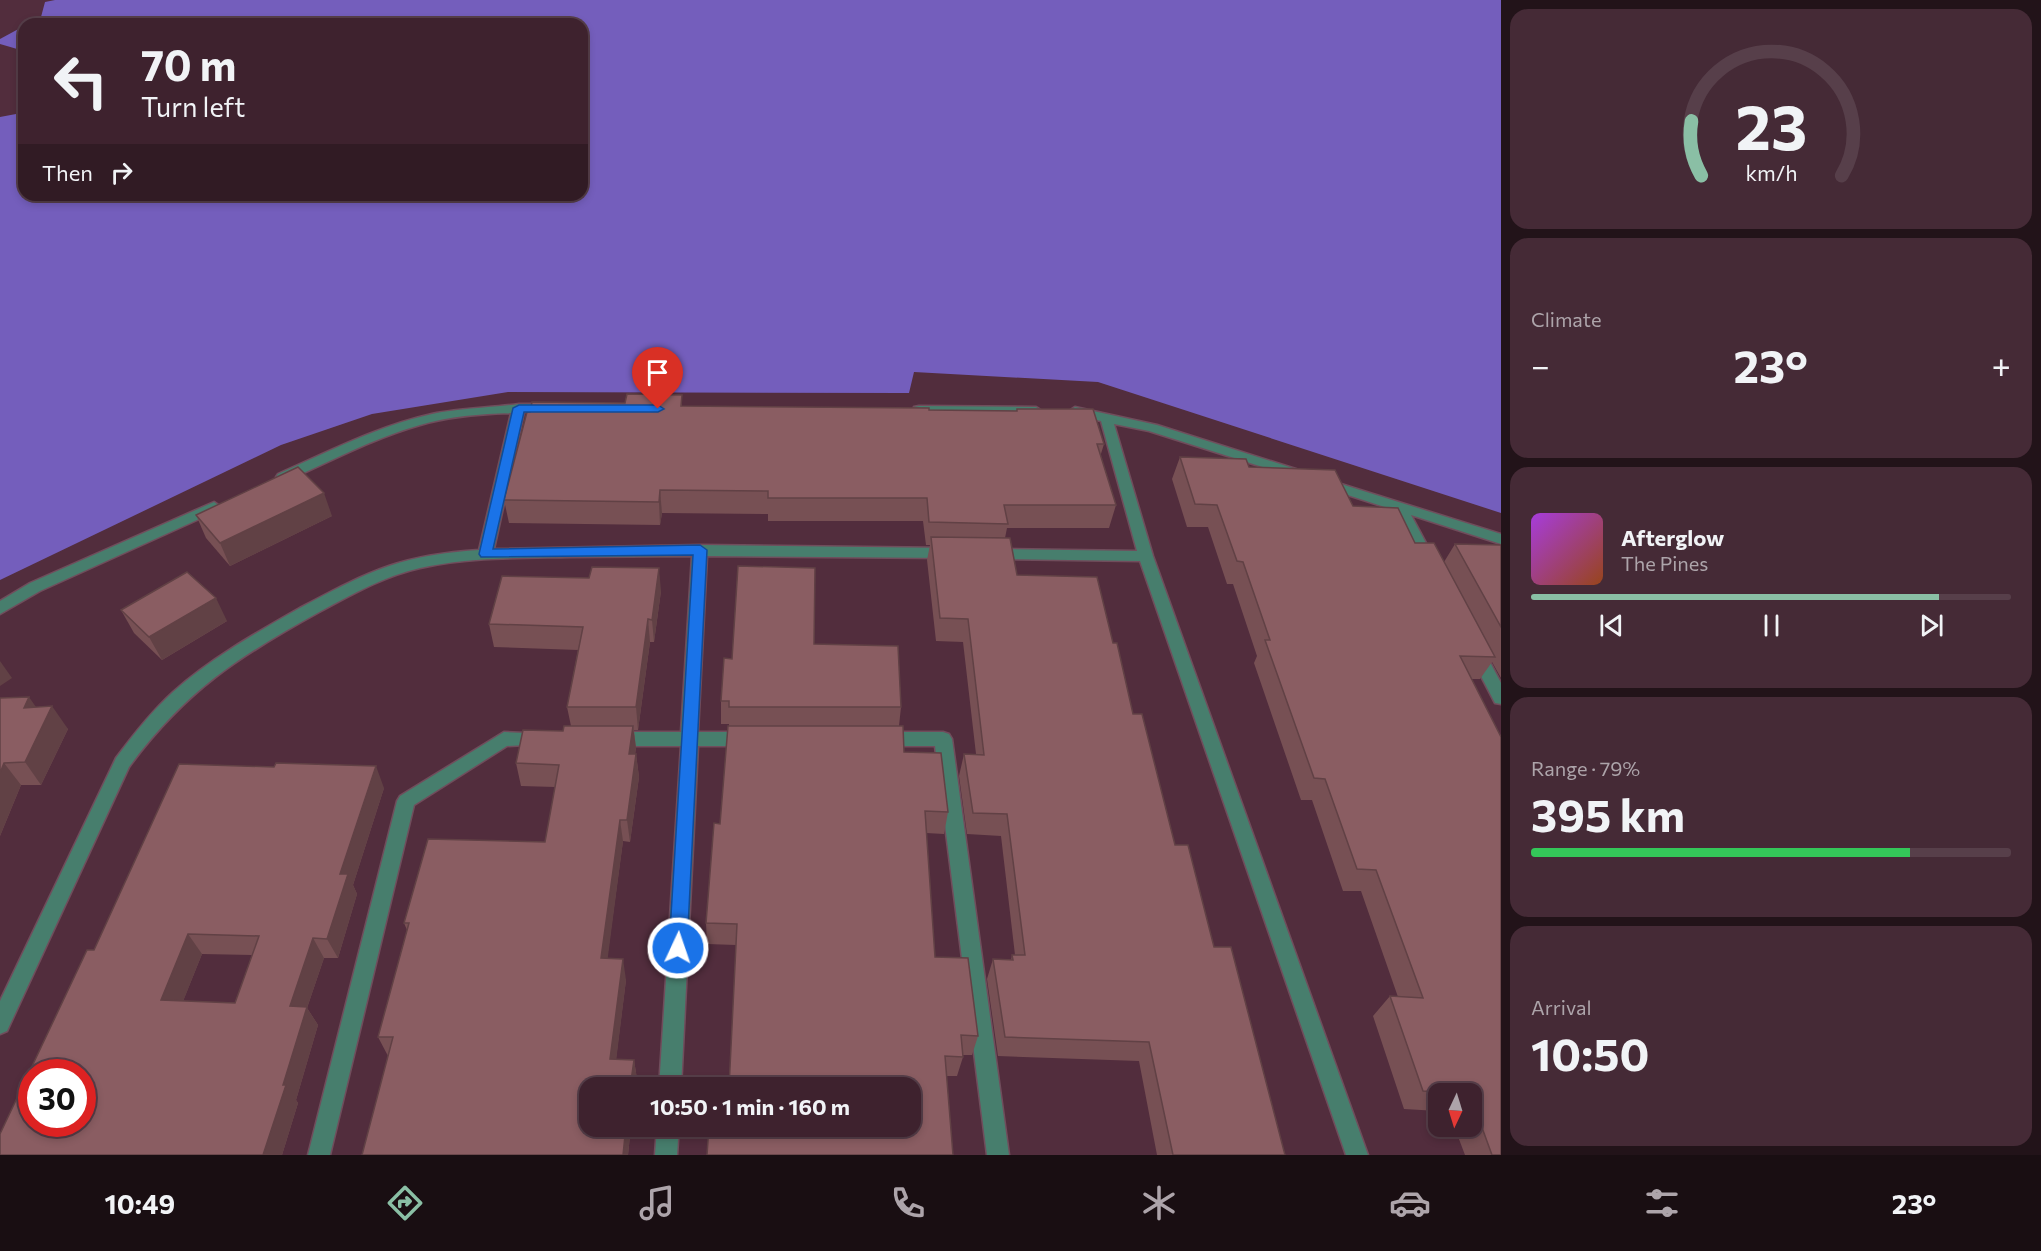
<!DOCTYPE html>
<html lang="en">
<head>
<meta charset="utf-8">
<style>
  body { margin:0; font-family:Commissioner,sans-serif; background:#452a36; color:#f1f3f6; height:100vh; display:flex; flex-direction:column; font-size:22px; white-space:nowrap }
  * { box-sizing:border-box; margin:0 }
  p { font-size:20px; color:#ada4aa }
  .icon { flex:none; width:33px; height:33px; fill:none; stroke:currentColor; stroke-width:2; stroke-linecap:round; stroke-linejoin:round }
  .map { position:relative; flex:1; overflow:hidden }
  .details { display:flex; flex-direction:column; gap:9px; padding:9px; background:#221319; width:540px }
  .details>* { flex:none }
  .banner { position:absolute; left:18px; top:18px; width:570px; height:183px; border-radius:18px; box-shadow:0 3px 9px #0003,0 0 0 2px #573f4a; background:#3e222e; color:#f1f3f6; overflow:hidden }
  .needle { width:39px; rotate:184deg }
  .fabs { position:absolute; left:1428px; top:1083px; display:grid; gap:12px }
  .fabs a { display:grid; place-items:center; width:54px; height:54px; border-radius:12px; background:#3e222e; box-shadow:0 3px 9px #0003,0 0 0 2px #573f4a; font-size:30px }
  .speed { position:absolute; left:18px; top:1059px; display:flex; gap:12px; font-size:30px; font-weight:700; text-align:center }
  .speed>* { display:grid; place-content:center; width:78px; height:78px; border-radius:50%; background:#3e222e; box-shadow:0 3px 9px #0003,0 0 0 2px #573f4a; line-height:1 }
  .speed .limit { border:9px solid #d22; background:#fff; color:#111 }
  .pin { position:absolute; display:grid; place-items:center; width:51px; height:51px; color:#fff; margin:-62px -26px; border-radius:50% 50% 50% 0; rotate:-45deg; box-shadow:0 0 6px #0007 }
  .pin .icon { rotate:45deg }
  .me { position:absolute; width:66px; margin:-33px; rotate:3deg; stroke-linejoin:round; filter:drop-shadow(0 0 4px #0008) }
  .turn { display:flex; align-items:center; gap:21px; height:126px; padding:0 24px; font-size:27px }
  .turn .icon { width:78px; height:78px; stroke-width:2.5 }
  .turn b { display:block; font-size:42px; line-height:51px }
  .then { display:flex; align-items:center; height:57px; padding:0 24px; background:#0003; gap:12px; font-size:22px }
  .big { font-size:45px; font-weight:700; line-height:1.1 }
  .details .tile { flex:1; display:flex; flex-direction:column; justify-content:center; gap:9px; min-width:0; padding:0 21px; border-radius:18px; background:#452a36 }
  .details .dial { align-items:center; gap:0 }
  .dial svg { height:156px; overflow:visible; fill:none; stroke:#573f4a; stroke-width:7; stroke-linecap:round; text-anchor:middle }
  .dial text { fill:#f1f3f6; stroke:none }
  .song { display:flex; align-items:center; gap:18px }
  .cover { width:72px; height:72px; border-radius:9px; background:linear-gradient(135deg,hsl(280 70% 55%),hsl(20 70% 35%)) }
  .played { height:6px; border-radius:3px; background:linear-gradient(90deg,#8abfa5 85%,#573f4a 85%) }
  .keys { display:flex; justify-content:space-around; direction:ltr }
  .heat { display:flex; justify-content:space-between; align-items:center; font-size:33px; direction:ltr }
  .charge { height:9px; border-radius:4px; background:linear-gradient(90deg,#34c759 79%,#573f4a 0) }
  .trip { position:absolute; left:579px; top:1077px; width:342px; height:60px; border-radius:18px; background:#3e222e; box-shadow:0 3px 9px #0003,0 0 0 2px #573f4a; font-weight:700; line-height:60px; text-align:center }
  .dock { display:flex; height:96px; justify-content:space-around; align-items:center; background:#190e12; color:#ada4aa }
  .dock .icon { width:42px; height:42px }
  .dock .active { color:#8abfa5 }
  .dock b { font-size:27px; color:#f1f3f6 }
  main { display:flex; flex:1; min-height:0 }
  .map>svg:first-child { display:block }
</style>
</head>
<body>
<main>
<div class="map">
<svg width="1501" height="1155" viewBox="0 0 1501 1155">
  <rect width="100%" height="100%" fill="#522d3d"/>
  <!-- forest -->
  <g fill="#745ebc">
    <path d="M 55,0 L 1501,0 L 1501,513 L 1098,382 L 914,372 L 909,393 L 508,392 L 372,414 L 281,445 L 0,580 L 0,117 L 16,114 L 24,110 L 24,195 L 582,195 L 582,24 L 28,24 L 41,17 L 45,2 Z"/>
    <path d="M 24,26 L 24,51 L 0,44 L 0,39 Z"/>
  </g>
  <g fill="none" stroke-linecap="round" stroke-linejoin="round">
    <defs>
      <g id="minor">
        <path d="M 519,404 L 550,404 L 556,408 L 550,412 L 524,412 L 494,549 L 700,545 L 949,548 L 956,553 L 949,558 L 707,556 L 698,732 L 747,732 L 753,734 L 756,739 L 753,744 L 747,746 L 698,746 L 681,1088 L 659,1088 L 681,746 L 615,746 L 609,744 L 606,739 L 609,734 L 615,732 L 681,732 L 692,556 C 651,556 610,557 570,557 C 520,558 469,557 420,568 C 384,576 353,594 321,611 C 239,656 185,691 129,767 L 7,1031 L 0,1034 L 0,1001 L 116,758 C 133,735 151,712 173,692 C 210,659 254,634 298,609 C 328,593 357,577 389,566 C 418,556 449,552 479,550 L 511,413 C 481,414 450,416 420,425 C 374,438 331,461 288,480 L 278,480 L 276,477 L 278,474 C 328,452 378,426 432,414 C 461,408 490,408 519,404 Z"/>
        <path d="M 919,406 L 1036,407 L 1042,411 L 1036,415 L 914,413 L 913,410 L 914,407 Z"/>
        <path d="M 1075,407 L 1157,425 L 1302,471 L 1304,474 L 1297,478 L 1149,431 L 1114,424 L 1153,556 L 1368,1155 L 1346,1155 L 1140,561 L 994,559 L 987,554 L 994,549 L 1137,551 L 1101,421 L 1070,414 L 1069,411 Z"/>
        <path d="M 1325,479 L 1501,534 L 1501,544 L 1411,515 L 1435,560 L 1428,565 L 1423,564 L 1394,510 L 1320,486 L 1318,483 Z"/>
        <path d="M 214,502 L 221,507 L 219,510 L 40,591 L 0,614 L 0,601 L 30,583 Z"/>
        <path d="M 1477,647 L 1483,649 L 1501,683 L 1501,704 L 1495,703 L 1469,653 L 1471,649 Z"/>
        <path d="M 504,732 L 546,734 L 549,739 L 546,744 L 507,746 L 414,805 L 330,1155 L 308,1155 L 397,801 L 400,796 Z"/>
        <path d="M 885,732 L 943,732 L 949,734 L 952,739 L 1009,1155 L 987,1155 L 935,746 L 885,746 L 879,744 L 876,739 L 879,734 Z"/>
        <path d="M 657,1126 L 679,1126 L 677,1155 L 655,1155 Z"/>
      </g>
    </defs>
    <!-- minor casing -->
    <use href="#minor" stroke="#704d5c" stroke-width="3"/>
    <!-- minor -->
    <use href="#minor" fill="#477e6d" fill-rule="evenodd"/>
  </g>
  <!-- wall -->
  <g fill="#775054" fill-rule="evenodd">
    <path d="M 682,395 L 682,406 L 1016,411 L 1017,409 L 1104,444 L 1100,457 L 1116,505 L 1109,528 L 1007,528 L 1005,538 L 1017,575 L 1113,643 L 1133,714 L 1175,845 L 1214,947 L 1285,1155 L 1157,1155 L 1139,1061 L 998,1056 L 987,979 L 993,959 L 1011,960 L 1012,955 L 1015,955 L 1001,836 L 967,834 L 959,776 L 964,754 L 976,754 L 963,642 L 936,641 L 927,560 L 930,545 L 926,545 L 923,521 L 768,521 L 768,514 L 662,513 L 660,525 L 509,523 L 504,500 L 625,403 Z"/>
    <path d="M 1180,457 L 1249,467 L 1353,506 L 1415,543 L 1444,562 L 1455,544 L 1501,545 L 1501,678 L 1492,662 L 1480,679 L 1471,679 L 1501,1155 L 1465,1155 L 1454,1126 L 1472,1126 L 1472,1094 L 1438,1094 L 1438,1111 L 1404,1109 L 1373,1016 L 1390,996 L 1398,997 L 1361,891 L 1343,891 L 1312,800 L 1301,800 L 1254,663 L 1257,656 L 1233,584 L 1227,584 L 1208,527 L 1187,527 L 1172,479 Z"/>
    <path d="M 196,515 L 332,516 L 230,566 L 206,538 Z"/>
    <path d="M 661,591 L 654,642 L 650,642 L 638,730 L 634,730 L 636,748 L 635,754 L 636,754 L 639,777 L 630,842 L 623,841 L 607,959 L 626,980 L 616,1059 L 634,1060 L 637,1079 L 590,1126 L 631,1126 L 628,1155 L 388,1056 L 378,1037 L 407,930 L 404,923 L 545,842 L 555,787 L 521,786 L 516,763 L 571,726 L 567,707 L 578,650 L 494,647 L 489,624 Z"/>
    <path d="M 121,610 L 227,621 L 162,660 L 134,633 Z"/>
    <path d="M 814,644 L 901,707 L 899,726 L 904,752 L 948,812 L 944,834 L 926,833 L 935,957 L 978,1036 L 972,1055 L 962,1055 L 963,1057 L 957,1076 L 947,1076 L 910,1126 L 736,945 L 707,944 L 706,923 L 720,824 L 729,726 L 729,724 L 721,724 L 721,701 L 732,659 Z"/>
    <path d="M 0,698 L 36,707 L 68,729 L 41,785 L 21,785 L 0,836 Z"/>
    <path d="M 384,788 L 353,885 L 357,894 L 338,958 L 324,958 L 307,1008 L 318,1025 L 296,1100 L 298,1103 L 282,1155 L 0,1155 L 94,950 ZM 202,954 L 252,955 L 235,1003 L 183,1001 Z"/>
  </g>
  <!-- shaded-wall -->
  <g fill="#614145">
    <path d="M 660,490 L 662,513 L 660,525 L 659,502 Z"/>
    <path d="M 324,493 L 332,516 L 230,566 L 220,543 Z"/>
    <path d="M 659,568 L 661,591 L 654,642 L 652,620 Z"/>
    <path d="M 216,598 L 227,621 L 162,660 L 149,637 Z"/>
    <path d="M 648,619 L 650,642 L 638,730 L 636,707 Z"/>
    <path d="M 0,661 L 12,678 L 0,686 Z"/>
    <path d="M 29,697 L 45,720 L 24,708 Z"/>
    <path d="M 52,706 L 68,729 L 41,785 L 25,762 Z"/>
    <path d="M 633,726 L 636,748 L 632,776 L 629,754 Z"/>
    <path d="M 636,754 L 639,777 L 630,842 L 627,820 Z"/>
    <path d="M 4,763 L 21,785 L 0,836 L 0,773 Z"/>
    <path d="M 376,766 L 384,788 L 353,885 L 357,894 L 338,958 L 327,939 L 340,874 Z"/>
    <path d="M 620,820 L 623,841 L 605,979 L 601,958 Z"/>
    <path d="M 188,934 L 202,954 L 176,1019 L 161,1000 Z"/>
    <path d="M 313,938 L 324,958 L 307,1008 L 318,1025 L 296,1100 L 298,1103 L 282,1155 L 263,1155 L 283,1085 L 290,1006 Z"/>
    <path d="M 623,959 L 626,980 L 614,1078 L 610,1059 Z"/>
    <path d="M 634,1060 L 637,1079 L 636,1088 L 630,1088 Z"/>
    <path d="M 626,1126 L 631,1126 L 628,1155 L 623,1155 Z"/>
  </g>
  <!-- building -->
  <g fill="#8a5d62" stroke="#614145" stroke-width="1.5" fill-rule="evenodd">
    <path d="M 627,394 L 682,395 L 681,406 L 929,408 L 929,410 L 1017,411 L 1017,409 L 1093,409 L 1104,444 L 1097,444 L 1116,505 L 1004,505 L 1008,524 L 929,522 L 927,498 L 768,498 L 768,491 L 660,490 L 659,502 L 504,500 L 527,412 L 530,412 L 532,402 L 625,403 Z"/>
    <path d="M 1180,457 L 1246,459 L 1249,467 L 1335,470 L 1353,506 L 1398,508 L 1415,543 L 1434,543 L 1495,657 L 1460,656 L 1501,737 L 1501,1155 L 1492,1155 L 1472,1100 L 1472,1094 L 1423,1091 L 1390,996 L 1423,998 L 1376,870 L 1357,869 L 1325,779 L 1314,778 L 1265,640 L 1270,640 L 1243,562 L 1237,561 L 1217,505 L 1195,504 Z"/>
    <path d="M 298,467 L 324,493 L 220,543 L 196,515 Z"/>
    <path d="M 931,537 L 1010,538 L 1017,575 L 1097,577 L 1113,643 L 1117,643 L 1133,714 L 1142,714 L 1175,845 L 1188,845 L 1214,947 L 1231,947 L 1285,1155 L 1173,1155 L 1149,1042 L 1005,1037 L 993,959 L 1013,960 L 1012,955 L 1025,955 L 1007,814 L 973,813 L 964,754 L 984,755 L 968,619 L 940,618 Z"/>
    <path d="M 1455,544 L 1501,545 L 1501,627 Z"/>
    <path d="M 738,566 L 815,568 L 814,644 L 898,646 L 901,707 L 729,707 L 729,701 L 721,701 L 724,658 L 732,659 Z"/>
    <path d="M 592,567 L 659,568 L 652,620 L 648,619 L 636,707 L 567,707 L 583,627 L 489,624 L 502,576 L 589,578 Z"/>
    <path d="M 187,572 L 216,598 L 149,637 L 121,610 Z"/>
    <path d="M 29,697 L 24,708 L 52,706 L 25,762 L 4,763 L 0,773 L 0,698 Z"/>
    <path d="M 564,726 L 633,726 L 629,754 L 636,754 L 627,820 L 620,820 L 601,958 L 623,959 L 610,1059 L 634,1060 L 630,1088 L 590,1088 L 590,1126 L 626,1126 L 623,1155 L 362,1155 L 393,1037 L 378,1037 L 409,923 L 404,923 L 428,839 L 545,842 L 559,765 L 516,763 L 523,730 L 563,731 Z"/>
    <path d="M 728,726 L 903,726 L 904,752 L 941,753 L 948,812 L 925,811 L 935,957 L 968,958 L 978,1036 L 961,1035 L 963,1057 L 945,1056 L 953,1155 L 707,1155 L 709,1126 L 910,1126 L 910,1088 L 729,1088 L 737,924 L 706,923 L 714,823 L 720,824 Z"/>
    <path d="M 276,763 L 376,766 L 340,874 L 348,874 L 327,939 L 313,938 L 290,1006 L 307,1007 L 283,1085 L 286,1085 L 263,1155 L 0,1155 L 0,1134 L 87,950 L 94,950 L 179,764 L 274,767 ZM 188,934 L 259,936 L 235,1003 L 161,1000 ZM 32,1072 L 82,1072 L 82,1124 L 32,1124 Z"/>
  </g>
  <!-- route -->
  <path fill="#1a73e8" stroke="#114b97" stroke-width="1.5" d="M 519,405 L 658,405 L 664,409 L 658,412 L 524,412 L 493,549 L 700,545 L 707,550 L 687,948 L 684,954 L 678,957 L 671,954 L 669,948 L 693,555 L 481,557 L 479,554 L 513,408 Z"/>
</svg>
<div class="fabs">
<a><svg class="needle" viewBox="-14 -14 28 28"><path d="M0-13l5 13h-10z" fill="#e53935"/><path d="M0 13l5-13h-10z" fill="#ada4aa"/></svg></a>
</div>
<div class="speed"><div class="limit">30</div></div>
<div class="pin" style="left:658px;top:409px;background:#d93025"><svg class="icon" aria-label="arrive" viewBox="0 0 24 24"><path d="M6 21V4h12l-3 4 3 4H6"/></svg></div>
<svg class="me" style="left:678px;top:948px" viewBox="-20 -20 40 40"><circle r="17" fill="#1a73e8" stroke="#fff" stroke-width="3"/><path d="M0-11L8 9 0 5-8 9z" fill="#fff"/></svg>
<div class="trip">10:50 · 1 min · 160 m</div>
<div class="banner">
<div class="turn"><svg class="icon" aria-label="left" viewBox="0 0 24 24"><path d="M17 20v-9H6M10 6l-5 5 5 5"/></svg><div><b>70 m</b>Turn left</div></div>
<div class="then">Then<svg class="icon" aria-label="right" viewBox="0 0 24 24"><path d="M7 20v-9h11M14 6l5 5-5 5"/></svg></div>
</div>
</div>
<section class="details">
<div class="tile dial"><svg viewBox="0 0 100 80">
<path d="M14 69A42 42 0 1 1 86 69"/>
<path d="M14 69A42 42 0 0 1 9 41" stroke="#8abfa5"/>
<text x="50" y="56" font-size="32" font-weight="700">23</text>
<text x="50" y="72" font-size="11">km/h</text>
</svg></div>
<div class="tile"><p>Climate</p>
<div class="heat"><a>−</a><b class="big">23°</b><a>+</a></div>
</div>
<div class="tile">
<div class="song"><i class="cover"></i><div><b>Afterglow</b><p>The Pines</p></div></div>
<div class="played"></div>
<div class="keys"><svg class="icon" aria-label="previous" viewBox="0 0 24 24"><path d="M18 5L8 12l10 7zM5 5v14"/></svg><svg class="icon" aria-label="pause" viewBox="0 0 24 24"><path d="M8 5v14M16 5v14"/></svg><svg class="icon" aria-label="next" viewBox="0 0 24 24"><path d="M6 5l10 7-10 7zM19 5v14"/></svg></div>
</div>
<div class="tile"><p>Range · 79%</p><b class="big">395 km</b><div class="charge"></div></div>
<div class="tile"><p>Arrival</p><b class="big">10:50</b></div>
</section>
</main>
<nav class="dock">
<b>10:49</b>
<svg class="icon active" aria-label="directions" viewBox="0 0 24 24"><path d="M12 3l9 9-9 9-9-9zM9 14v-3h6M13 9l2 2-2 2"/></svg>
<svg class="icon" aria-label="music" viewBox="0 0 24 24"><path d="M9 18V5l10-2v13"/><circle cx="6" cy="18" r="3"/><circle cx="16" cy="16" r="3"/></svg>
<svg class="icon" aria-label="phone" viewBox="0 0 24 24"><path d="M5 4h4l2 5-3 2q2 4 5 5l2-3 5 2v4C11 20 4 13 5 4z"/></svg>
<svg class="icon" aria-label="climate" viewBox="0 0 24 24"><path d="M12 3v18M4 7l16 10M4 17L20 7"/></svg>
<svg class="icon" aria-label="car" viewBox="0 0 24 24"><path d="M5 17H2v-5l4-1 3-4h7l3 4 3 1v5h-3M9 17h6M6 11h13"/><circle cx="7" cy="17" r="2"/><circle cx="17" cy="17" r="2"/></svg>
<svg class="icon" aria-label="filters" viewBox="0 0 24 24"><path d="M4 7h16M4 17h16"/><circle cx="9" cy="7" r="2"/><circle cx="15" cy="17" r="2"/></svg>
<b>23°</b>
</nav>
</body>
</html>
